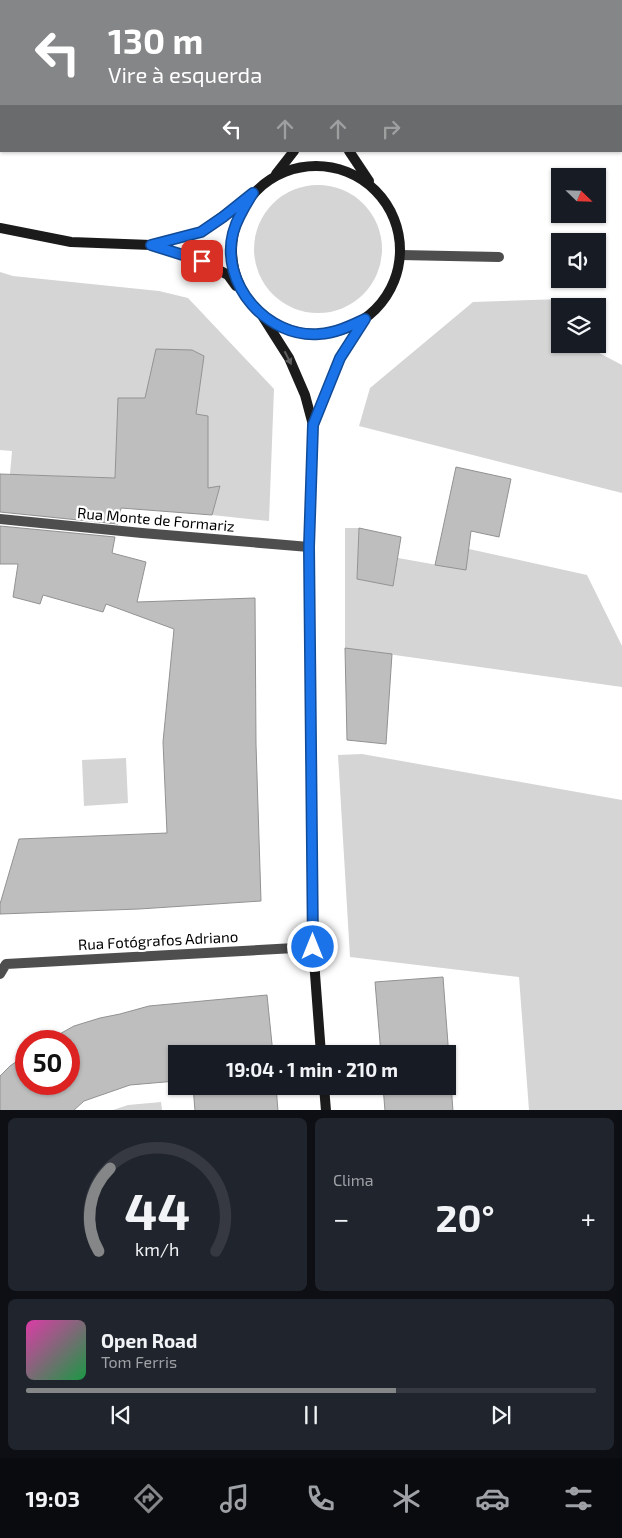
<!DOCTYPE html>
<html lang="pt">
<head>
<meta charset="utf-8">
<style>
  body { margin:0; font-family:"Exo 2",sans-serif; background:#20242c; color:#f1f3f6; height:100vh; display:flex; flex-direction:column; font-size:19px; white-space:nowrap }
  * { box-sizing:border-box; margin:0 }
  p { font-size:16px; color:#9ea1a6 }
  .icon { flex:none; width:28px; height:28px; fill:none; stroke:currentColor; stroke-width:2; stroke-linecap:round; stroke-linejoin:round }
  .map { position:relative; height:1110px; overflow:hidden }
  .sheet { display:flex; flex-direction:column; gap:8px; padding:8px; background:#0d0f14; flex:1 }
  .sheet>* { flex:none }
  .guide { position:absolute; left:0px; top:0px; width:622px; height:152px; box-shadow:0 1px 4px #0004; background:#858687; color:#fff; overflow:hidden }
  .needle { width:32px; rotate:113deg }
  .fabs { position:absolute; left:551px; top:168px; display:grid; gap:10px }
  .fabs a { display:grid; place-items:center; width:55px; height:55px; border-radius:0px; background:#171b24; box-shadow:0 1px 4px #0004; font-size:25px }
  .speed { position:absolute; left:15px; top:1030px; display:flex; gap:10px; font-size:25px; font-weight:700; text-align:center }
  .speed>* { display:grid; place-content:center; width:65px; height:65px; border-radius:50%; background:#171b24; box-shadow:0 1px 4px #0004; line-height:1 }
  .speed .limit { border:8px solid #d22; background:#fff; color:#111 }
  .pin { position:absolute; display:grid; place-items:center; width:42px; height:42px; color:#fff; margin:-21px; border-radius:10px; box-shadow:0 2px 8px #0006 }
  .me { position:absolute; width:55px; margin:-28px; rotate:0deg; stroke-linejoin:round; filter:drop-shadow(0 0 4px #0008) }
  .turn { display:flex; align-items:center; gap:18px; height:105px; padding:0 25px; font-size:22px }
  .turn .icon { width:65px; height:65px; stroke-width:2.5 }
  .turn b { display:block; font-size:35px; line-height:42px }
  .lanes { display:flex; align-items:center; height:48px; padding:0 25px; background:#0003; justify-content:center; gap:25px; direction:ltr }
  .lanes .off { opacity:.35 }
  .big { font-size:38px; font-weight:700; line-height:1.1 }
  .sheet .widget { flex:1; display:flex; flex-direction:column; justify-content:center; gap:8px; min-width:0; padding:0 18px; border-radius:8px; background:#20242c }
  .sheet .dial { align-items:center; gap:0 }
  .dial svg { height:130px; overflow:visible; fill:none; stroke:#363941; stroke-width:7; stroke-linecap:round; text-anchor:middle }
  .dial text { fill:#f1f3f6; stroke:none }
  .song { display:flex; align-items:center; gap:15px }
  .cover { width:60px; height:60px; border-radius:8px; background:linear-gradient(135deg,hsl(320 70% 55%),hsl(140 70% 35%)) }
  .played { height:5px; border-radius:2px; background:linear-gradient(90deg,#858687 65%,#363941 65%) }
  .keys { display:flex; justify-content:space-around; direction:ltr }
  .heat { display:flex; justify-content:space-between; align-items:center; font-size:28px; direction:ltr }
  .sheet .tiles { flex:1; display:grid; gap:8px; grid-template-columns:1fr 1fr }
  .widget:last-child { grid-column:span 2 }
  .trip { position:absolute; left:168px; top:1045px; width:288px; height:50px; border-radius:0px; background:#171b24; box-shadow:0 1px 4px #0004; font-weight:700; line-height:50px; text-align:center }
  .menu { display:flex; height:80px; justify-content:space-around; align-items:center; background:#090b0e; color:#9ea1a6 }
  .menu .icon { width:35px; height:35px }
  .menu .on { color:#858687 }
  .menu b { font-size:22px; color:#f1f3f6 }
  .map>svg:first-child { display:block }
</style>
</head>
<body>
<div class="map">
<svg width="622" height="1111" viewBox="0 0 622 1111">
  <rect width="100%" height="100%" fill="#fff"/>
  <!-- green -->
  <g fill="#d5d5d5">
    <circle cx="318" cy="249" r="64"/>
    <path d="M 0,272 L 13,276 L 159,291 L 188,298 L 274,389 L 269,521 L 212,515 L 220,487 L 208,488 L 208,416 L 196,414 L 204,356 L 192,350 L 145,398 L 118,398 L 115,478 L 10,474 L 12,451 L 0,450 Z"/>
    <path d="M 562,299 L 565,306 L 560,306 L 560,344 L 582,344 L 622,365 L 622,493 L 359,426 L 370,388 L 473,302 Z"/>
    <path d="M 345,528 L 359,528 L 357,579 L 393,586 L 398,558 L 466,570 L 469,549 L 587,575 L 622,646 L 622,687 L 345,648 Z"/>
    <path d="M 362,754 L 622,800 L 622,1110 L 529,1110 L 519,977 L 350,957 L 338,755 Z"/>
    <path d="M 126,758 L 128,803 L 84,806 L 82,760 Z"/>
    <path d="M 161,1102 L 162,1110 L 113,1110 L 128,1105 Z"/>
  </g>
  <!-- building -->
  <g fill="#bebebe" stroke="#929292">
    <path d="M 156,349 L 192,350 L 204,356 L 196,414 L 208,416 L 208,488 L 220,486 L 212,515 L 121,508 L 118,524 L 0,512 L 0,474 L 115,478 L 118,398 L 145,398 Z"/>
    <path d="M 456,467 L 511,479 L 499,537 L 471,531 L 466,570 L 435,565 Z"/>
    <path d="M 0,526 L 115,537 L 112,553 L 146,562 L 137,602 L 255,598 L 256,744 L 261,901 L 139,909 L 0,914 L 0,904 L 19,839 L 167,833 L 163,742 L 174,629 L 106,604 L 103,612 L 43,595 L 40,604 L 13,597 L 18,564 L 0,564 Z"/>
    <path d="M 359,528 L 401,537 L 393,586 L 357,579 Z"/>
    <path d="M 345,648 L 392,654 L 386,744 L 347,740 Z"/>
    <path d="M 443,977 L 453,1111 L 385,1111 L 383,1086 L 446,1086 L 446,1054 L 381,1054 L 375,982 Z"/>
    <path d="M 267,995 L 273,1054 L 176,1054 L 176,1081 L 130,1085 L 84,1101 L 73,1111 L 0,1111 L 0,1076 L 10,1066 L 26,1055 L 26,1084 L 69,1084 L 69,1041 L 47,1041 L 74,1026 L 100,1018 L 120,1014 L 149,1006 Z"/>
    <path d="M 193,1086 L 276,1086 L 278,1111 L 195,1111 Z"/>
  </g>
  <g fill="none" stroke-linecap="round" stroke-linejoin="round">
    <!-- street -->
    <g stroke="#4e4e4e" stroke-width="10">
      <path d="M 386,1 L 387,0"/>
      <path d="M 400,255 L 499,257"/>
      <path d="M 0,519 L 142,533 L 309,547"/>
      <path d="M 0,974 L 6,964 L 313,947"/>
    </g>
    <!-- secondary -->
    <g stroke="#1b1b1b" stroke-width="10">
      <path d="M 309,0 L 309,1"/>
      <path d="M 349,151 L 369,181"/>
      <circle cx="316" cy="250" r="84"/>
      <path d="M 276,174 L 294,151"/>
      <path d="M 0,228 L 71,242 L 151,245 L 202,261 L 228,275 L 236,286"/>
      <path d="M 152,245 L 201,232 L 245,200"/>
      <path d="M 263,317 L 289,358 L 305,395 L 313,425 L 309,547 L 313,947 L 321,1054"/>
      <path d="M 313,425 L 340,358 L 364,320"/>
      <path d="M 324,1086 L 326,1111"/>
    </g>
  </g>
  <!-- one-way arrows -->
  <defs><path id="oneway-solid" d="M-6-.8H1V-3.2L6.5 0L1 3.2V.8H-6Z" transform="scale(1.25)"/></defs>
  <use fill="#5f5f5f" href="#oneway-solid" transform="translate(288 358) rotate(63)"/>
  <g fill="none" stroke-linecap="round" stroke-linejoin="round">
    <defs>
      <path id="route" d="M 202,261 L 151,245 L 201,232 L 223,217 L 253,193 C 245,206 237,218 233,233 C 220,284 267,338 319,334 C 336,333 350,326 365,319 L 340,358 L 313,425 L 309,547 L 313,947"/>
    </defs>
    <!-- route casing -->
    <use href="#route" stroke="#114b97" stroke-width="12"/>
    <!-- route -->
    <use href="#route" stroke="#1a73e8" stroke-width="9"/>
  </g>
  <g text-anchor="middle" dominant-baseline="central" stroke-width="4.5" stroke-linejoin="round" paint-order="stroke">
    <!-- street labels -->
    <g font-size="15" fill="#000" stroke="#fff">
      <text transform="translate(156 519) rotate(5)">Rua Monte de Formariz</text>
      <text transform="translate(158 940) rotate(-3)">Rua Fotógrafos Adriano</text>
    </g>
  </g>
</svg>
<div class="fabs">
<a><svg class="needle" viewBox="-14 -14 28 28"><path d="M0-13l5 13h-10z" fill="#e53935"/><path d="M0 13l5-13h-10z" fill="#9ea1a6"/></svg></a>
<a><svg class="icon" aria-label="sound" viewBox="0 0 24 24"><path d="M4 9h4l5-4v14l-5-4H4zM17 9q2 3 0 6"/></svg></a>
<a><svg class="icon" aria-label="layers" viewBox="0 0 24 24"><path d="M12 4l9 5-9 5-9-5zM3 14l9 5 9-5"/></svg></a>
</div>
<div class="speed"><div class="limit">50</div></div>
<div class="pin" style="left:202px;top:261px;background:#d93025"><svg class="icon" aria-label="arrive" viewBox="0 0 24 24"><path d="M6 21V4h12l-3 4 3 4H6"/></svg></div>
<svg class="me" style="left:313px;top:947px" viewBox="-20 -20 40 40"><circle r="17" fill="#1a73e8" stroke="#fff" stroke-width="3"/><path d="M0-11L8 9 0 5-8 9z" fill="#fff"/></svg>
<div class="trip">19:04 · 1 min · 210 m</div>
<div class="guide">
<div class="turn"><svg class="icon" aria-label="left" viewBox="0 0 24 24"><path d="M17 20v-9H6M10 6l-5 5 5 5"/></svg><div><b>130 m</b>Vire à esquerda</div></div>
<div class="lanes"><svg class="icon" aria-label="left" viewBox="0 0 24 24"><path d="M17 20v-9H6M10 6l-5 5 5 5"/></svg><svg class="icon off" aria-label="ahead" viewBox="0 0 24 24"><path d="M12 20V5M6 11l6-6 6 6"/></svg><svg class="icon off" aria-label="ahead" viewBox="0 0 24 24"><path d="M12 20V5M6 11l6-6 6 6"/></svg><svg class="icon off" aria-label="right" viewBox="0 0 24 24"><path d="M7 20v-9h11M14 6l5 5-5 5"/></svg></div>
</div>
</div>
<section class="sheet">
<div class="tiles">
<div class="widget dial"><svg viewBox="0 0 100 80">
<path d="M14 69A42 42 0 1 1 86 69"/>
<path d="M14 69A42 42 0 0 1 21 18" stroke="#858687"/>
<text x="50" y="56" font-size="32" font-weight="700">44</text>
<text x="50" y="72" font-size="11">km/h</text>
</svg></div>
<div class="widget"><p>Clima</p>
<div class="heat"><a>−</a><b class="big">20°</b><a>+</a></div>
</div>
<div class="widget">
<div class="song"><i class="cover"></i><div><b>Open Road</b><p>Tom Ferris</p></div></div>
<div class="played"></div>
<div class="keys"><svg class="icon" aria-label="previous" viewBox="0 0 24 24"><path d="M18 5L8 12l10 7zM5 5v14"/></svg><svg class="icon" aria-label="pause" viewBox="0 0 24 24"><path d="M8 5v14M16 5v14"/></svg><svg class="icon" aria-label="next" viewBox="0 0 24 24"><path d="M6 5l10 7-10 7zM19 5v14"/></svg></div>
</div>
</div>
</section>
<nav class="menu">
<b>19:03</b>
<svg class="icon on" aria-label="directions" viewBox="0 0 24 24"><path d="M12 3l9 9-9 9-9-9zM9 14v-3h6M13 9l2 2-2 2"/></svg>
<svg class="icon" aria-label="music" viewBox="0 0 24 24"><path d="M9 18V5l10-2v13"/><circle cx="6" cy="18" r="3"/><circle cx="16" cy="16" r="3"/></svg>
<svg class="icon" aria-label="phone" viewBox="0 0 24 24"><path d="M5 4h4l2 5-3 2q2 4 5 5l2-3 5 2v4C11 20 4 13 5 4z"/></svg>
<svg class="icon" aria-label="climate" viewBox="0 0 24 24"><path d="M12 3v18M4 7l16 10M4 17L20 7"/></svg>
<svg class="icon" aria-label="car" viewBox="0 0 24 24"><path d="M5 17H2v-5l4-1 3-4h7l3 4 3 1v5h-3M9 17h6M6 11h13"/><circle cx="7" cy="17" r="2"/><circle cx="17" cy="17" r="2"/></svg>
<svg class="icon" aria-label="filters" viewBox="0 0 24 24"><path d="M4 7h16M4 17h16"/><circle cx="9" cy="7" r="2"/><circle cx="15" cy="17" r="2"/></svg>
</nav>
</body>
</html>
